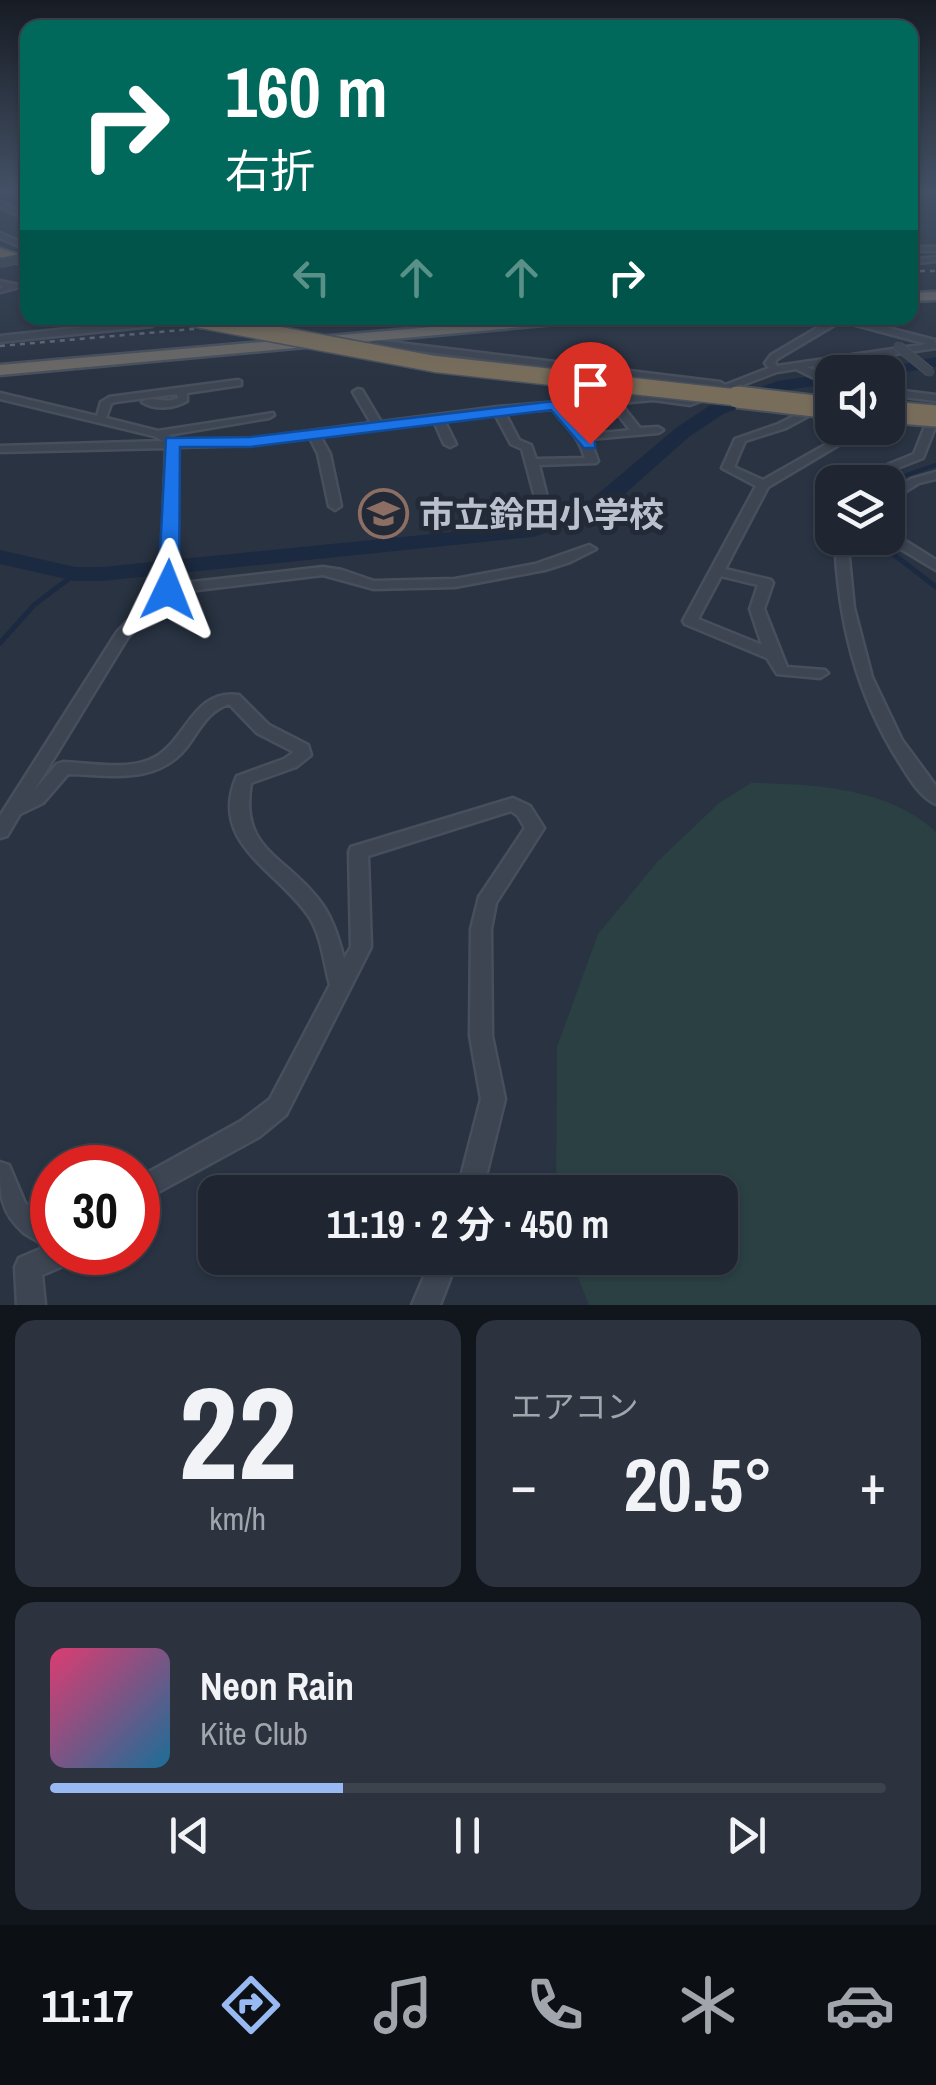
<!DOCTYPE html>
<html lang="ja">
<head>
<meta charset="utf-8">
<style>
  body { margin:0; font-family:"Archivo Narrow","Noto Sans JP",sans-serif; background:#2c323e; color:#f1f3f6; height:100vh; display:flex; flex-direction:column; font-size:38px; white-space:nowrap }
  * { box-sizing:border-box; margin:0 }
  p { font-size:32px; color:#a1a5ac }
  .icon { flex:none; width:55px; height:55px; fill:none; stroke:currentColor; stroke-width:2; stroke-linecap:round; stroke-linejoin:round }
  .map { position:relative; height:1305px; overflow:hidden }
  .details { display:flex; flex-direction:column; gap:15px; padding:15px; background:#11151c; flex:1 }
  .details>* { flex:none }
  .guide { position:absolute; left:20px; top:20px; width:898px; height:305px; border-radius:20px; box-shadow:0 2px 8px #0004,0 0 0 2px #3c434d; background:#00695c; color:#fff; overflow:hidden }
  .tools { position:absolute; left:815px; top:355px; display:grid; gap:20px }
  .tools a { display:grid; place-items:center; width:90px; height:90px; border-radius:20px; background:#1f2632; box-shadow:0 2px 8px #0004,0 0 0 2px #3c434d; font-size:50px }
  .speed { position:absolute; left:30px; top:1145px; display:flex; gap:20px; font-size:50px; font-weight:700; text-align:center }
  .speed>* { display:grid; place-content:center; width:130px; height:130px; border-radius:50%; background:#1f2632; box-shadow:0 2px 8px #0004,0 0 0 2px #3c434d; line-height:1 }
  .speed .limit { border:15px solid #d22; background:#fff; color:#111 }
  .pin { position:absolute; display:grid; place-items:center; width:85px; height:85px; color:#fff; margin:-102px -42px; border-radius:50% 50% 50% 0; rotate:-45deg; box-shadow:0 0 10px #0007 }
  .pin .icon { rotate:45deg }
  .me { position:absolute; width:110px; margin:-55px; rotate:2deg; stroke-linejoin:round; filter:drop-shadow(0 0 8px #0008) }
  .turn { display:flex; align-items:center; gap:35px; height:210px; padding:0 40px; font-size:45px }
  .turn .icon { width:130px; height:130px; stroke-width:2.5 }
  .turn b { display:block; font-size:70px; line-height:85px }
  .lanes { display:flex; align-items:center; height:95px; padding:0 40px; background:#0003; justify-content:center; gap:50px; direction:ltr }
  .lanes .off { opacity:.35 }
  .big { font-size:75px; font-weight:700; line-height:1.1 }
  .details .card { flex:1; display:flex; flex-direction:column; justify-content:center; gap:15px; min-width:0; padding:0 35px; border-radius:20px; background:#2c323e }
  .details .dial { align-items:center; gap:0 }
  .dial b { font-size:130px; line-height:1 }
  .song { display:flex; align-items:center; gap:30px }
  .cover { width:120px; height:120px; border-radius:15px; background:linear-gradient(135deg,hsl(340 70% 55%),hsl(200 70% 35%)) }
  .played { height:10px; border-radius:5px; background:linear-gradient(90deg,#99b9f3 35%,#3c434d 35%) }
  .keys { display:flex; justify-content:space-around; direction:ltr }
  .heat { display:flex; justify-content:space-between; align-items:center; font-size:55px; direction:ltr }
  .details .tiles { flex:1; display:grid; gap:15px; grid-template-columns:1fr 1fr }
  .card:last-child { grid-column:span 2 }
  .trip { position:absolute; left:198px; top:1175px; width:540px; height:100px; border-radius:20px; background:#1f2632; box-shadow:0 2px 8px #0004,0 0 0 2px #3c434d; font-weight:700; line-height:100px; text-align:center }
  .menu { display:flex; height:160px; justify-content:space-around; align-items:center; background:#0c0f14; color:#a1a5ac }
  .menu .icon { width:70px; height:70px }
  .menu .active { color:#99b9f3 }
  .menu b { font-size:45px; color:#f1f3f6 }
  .map>svg:first-child { display:block }
</style>
</head>
<body>
<div class="map">
<svg width="936" height="1305" viewBox="0 0 936 1305">
  <rect width="100%" height="100%" fill="#293342"/>
  <!-- green -->
  <path fill="#2b4043" d="M 751,783 C 813,784 888,787 936,832 L 936,1305 L 589,1305 L 570,1258 L 720,1258 L 720,1192 L 556,1192 L 557,1047 L 598,934 L 658,861 L 719,803 Z"/>
  <g fill="none" stroke-linecap="round" stroke-linejoin="round">
    <!-- stream-far1 -->
    <g stroke="#1c2a41" stroke-width="4">
      <path d="M 886,482 L 936,465"/>
      <path d="M 872,538 L 888,550"/>
    </g>
    <!-- stream -->
    <g stroke="#1c2a41" stroke-width="5">
      <path d="M 884,547 L 936,587"/>
      <path d="M 0,643 L 34,605 L 75,574"/>
    </g>
    <!-- river -->
    <g fill="#1c2a41" fill-rule="evenodd">
      <path d="M 936,357 L 936,367 L 888,375 L 866,372 Z"/>
      <path d="M 832,373 L 832,383 L 788,390 L 723,414 L 690,436 L 602,514 L 533,537 L 102,581 L 75,581 L 0,564 L 0,550 L 75,567 L 102,567 L 522,525 L 586,504 L 676,428 L 709,406 L 778,381 Z"/>
    </g>
    <defs>
      <g id="minor">
        <path d="M 0,201 L 18,211 L 28,212 L 28,216 L 14,214 L 0,206 Z"/>
        <path d="M 0,233 L 28,245 L 28,250 L 0,238 Z"/>
        <rect x="910" y="247" width="26" height="4"/>
        <path d="M 936,257 L 936,261 L 910,264 L 910,260 Z"/>
        <path d="M 0,281 L 18,285 L 19,287 L 0,292 L 0,288 L 5,287 L 0,285 Z"/>
        <path d="M 86,318 L 152,320 L 156,323 L 152,326 L 0,342 L 0,336 L 124,323 L 90,321 Z"/>
        <path d="M 834,318 L 849,318 L 935,340 L 936,348 L 807,367 L 832,380 L 832,387 L 796,369 L 777,372 L 690,405 L 653,400 L 620,403 L 640,428 L 658,427 L 663,430 L 658,433 L 590,439 L 598,461 L 596,463 L 539,465 L 547,497 L 541,501 L 535,497 L 522,449 L 511,444 L 495,414 L 444,420 L 456,444 L 450,447 L 444,444 L 434,421 L 320,436 L 330,454 L 341,506 L 335,510 L 329,506 L 318,454 L 310,438 L 250,445 L 177,447 L 175,584 L 323,567 L 342,570 L 374,581 L 455,579 L 535,564 L 589,545 L 596,549 L 570,562 L 545,570 L 455,587 L 374,589 L 323,575 L 172,593 L 128,637 L 34,791 L 57,764 L 63,762 C 90,763 123,770 149,760 C 186,746 191,688 239,695 L 269,725 L 308,745 L 311,755 L 296,767 L 251,783 C 240,847 279,853 314,894 C 331,913 338,935 344,959 L 351,947 L 349,852 L 351,847 L 513,798 L 530,806 L 544,828 L 496,903 L 491,929 L 492,1036 L 505,1099 L 482,1192 L 457,1192 L 481,1099 L 470,1036 L 471,929 L 479,897 L 525,828 L 518,816 L 511,811 L 368,856 L 371,947 L 286,1115 L 259,1137 L 138,1203 L 138,1178 L 241,1121 L 270,1099 L 330,985 C 324,963 322,938 310,918 C 280,871 207,844 237,776 L 284,759 L 294,752 L 257,733 L 229,704 C 210,710 202,725 191,741 C 161,786 114,775 68,774 L 43,803 L 20,814 L 7,836 L 0,838 L 0,816 L 117,632 L 161,588 L 166,448 L 0,452 L 0,446 L 163,441 L 154,436 L 0,399 L 0,393 L 97,416 L 101,402 L 109,397 L 238,380 L 241,381 L 241,385 L 187,393 L 187,401 C 173,409 155,410 142,402 C 152,395 166,405 178,398 L 177,394 L 115,402 L 111,404 L 106,418 L 158,431 L 273,413 L 274,415 L 269,418 L 168,435 L 177,441 L 250,439 L 371,423 L 353,392 L 358,389 L 362,390 L 381,422 L 498,407 L 653,394 L 689,399 L 718,388 L 371,345 L 371,341 L 374,340 L 720,382 L 725,385 L 769,368 L 765,363 L 771,355 ZM 841,321 L 927,344 L 777,366 L 775,363 L 777,359 ZM 610,404 L 630,430 C 595,434 586,437 562,408 ZM 552,409 C 568,429 577,433 585,458 L 536,459 L 531,445 L 519,440 L 505,413 Z"/>
        <path d="M 888,389 L 936,395 L 936,401 L 888,395 Z"/>
        <path d="M 814,406 L 823,408 L 786,428 L 745,441 L 734,467 L 763,480 L 855,428 L 867,428 L 768,487 L 725,569 L 771,580 L 773,583 L 764,609 L 787,667 L 825,670 L 828,673 L 820,678 L 777,674 L 767,658 L 685,624 L 683,621 L 756,486 L 722,468 L 735,439 L 778,424 ZM 721,576 L 758,585 L 750,609 L 762,645 L 698,619 Z"/>
        <path d="M 936,408 L 936,425 L 923,458 L 890,471 L 881,482 L 869,482 L 882,467 L 914,454 L 931,411 Z"/>
        <path d="M 936,472 L 936,479 L 919,483 L 888,502 L 888,494 L 911,479 Z"/>
        <path d="M 888,522 L 892,523 L 901,538 L 936,560 L 936,570 L 891,543 L 888,536 Z"/>
        <path d="M 835,538 L 847,538 L 854,608 L 872,677 L 902,740 L 936,786 L 936,804 C 921,798 909,778 901,765 C 856,695 838,620 835,538 Z"/>
        <path d="M 0,1162 L 9,1165 L 25,1203 L 47,1217 L 52,1216 L 52,1242 C 40,1245 34,1239 24,1233 C 0,1212 0,1194 0,1162 Z"/>
        <path d="M 52,1244 L 52,1252 L 79,1252 L 75,1261 L 42,1275 L 45,1305 L 17,1305 L 15,1267 L 19,1258 Z"/>
        <path d="M 432,1258 L 458,1258 L 440,1305 L 412,1305 Z"/>
      </g>
      <g id="trunk">
        <path d="M 936,292 L 936,300 L 910,301 L 910,293 Z"/>
        <path d="M 534,318 L 584,318 L 577,322 L 0,375 L 0,365 Z"/>
      </g>
      <path id="motorway" d="M 0,248 L 28,258 L 28,267 L 0,257 Z"/>
    </defs>
    <!-- minor casing -->
    <use href="#minor" stroke="#474e5c" stroke-width="5"/>
    <!-- trunk casing -->
    <use href="#trunk" stroke="#48505d" stroke-width="5"/>
    <!-- motorway casing -->
    <use href="#motorway" stroke="#48505d" stroke-width="4"/>
    <!-- minor -->
    <use href="#minor" fill="#3d4552" fill-rule="evenodd"/>
    <!-- trunk -->
    <use href="#trunk" fill="#6a6866" fill-rule="evenodd"/>
    <!-- motorway -->
    <use href="#motorway" fill="#786d5b" fill-rule="evenodd"/>
    <!-- rail -->
    <g stroke="#606979" stroke-width="2.5" stroke-dasharray="5 5" stroke-linecap="butt">
      <path d="M 910,271 L 936,271"/>
      <path d="M 0,346 L 318,318"/>
    </g>
    <defs>
      <path id="minor-bridge-far1" d="M 0,263 L 28,257"/>
      <path id="minor-bridge" d="M 898,346 L 930,372"/>
      <path id="motorway-bridge-far1" d="M 190,318 L 435,364 L 759,400"/>
      <g id="motorway-bridge">
        <path d="M 737,397 L 832,408"/>
        <path d="M 888,412 L 936,416"/>
      </g>
    </defs>
    <!-- minor-bridge-far1 casing -->
    <use href="#minor-bridge-far1" stroke="#474e5c" stroke-width="10" stroke-linecap="butt"/>
    <!-- minor-bridge casing -->
    <use href="#minor-bridge" stroke="#474e5c" stroke-width="11" stroke-linecap="butt"/>
    <!-- motorway-bridge-far1 casing -->
    <use href="#motorway-bridge-far1" stroke="#48505d" stroke-width="19" stroke-linecap="butt"/>
    <!-- motorway-bridge casing -->
    <use href="#motorway-bridge" stroke="#48505d" stroke-width="25" stroke-linecap="butt"/>
    <!-- minor-bridge-far1 -->
    <use href="#minor-bridge-far1" stroke="#3d4552" stroke-width="8"/>
    <!-- minor-bridge -->
    <use href="#minor-bridge" stroke="#3d4552" stroke-width="9"/>
    <!-- motorway-bridge-far1 -->
    <use href="#motorway-bridge-far1" stroke="#786d5b" stroke-width="16"/>
    <!-- motorway-bridge -->
    <use href="#motorway-bridge" stroke="#786d5b" stroke-width="21"/>
  </g>
  <!-- sky -->
  <linearGradient id="sky" x2="0" y2="1"><stop stop-color="#171c24"/><stop offset="0.51" stop-color="#435065"/><stop offset="1" stop-color="#435065" stop-opacity="0"/></linearGradient>
  <rect width="936" height="373" fill="url(#sky)"/>
  <!-- route -->
  <path fill="#1a73e8" stroke="#114b97" stroke-width="2.5" d="M 555,401 L 595,441 L 595,448 L 584,448 L 551,410 L 250,447 L 180,447 L 179,590 L 168,596 L 158,590 L 166,438 L 250,437 Z"/>
  <!-- icons -->
  <defs>
    <symbol id="school-ring" viewBox="-11 -11 22 22"><circle r="9.5" fill="#222a38" stroke="#8d6e63" stroke-width="1.5"/><path d="M0-5L7-2L0 1L-7-2ZM-4 1L0 2.5L4 1V4Q0 6-4 4Z" fill="#8d6e63"/></symbol>
  </defs>
  <g fill-rule="evenodd">
    <use href="#school-ring" x="356" y="486" width="55" height="55"/>
  </g>
  <g text-anchor="middle" dominant-baseline="central" stroke-width="10" stroke-linejoin="round" paint-order="stroke">
    <!-- poi labels -->
    <g font-size="35" font-weight="bold" fill="#bbc1cc" stroke="#222a38" text-anchor="start">
      <text x="419" y="514">市立鈴田小学校</text>
    </g>
  </g>
</svg>
<div class="tools">
<a><svg class="icon" aria-label="sound" viewBox="0 0 24 24"><path d="M4 9h4l5-4v14l-5-4H4zM17 9q2 3 0 6"/></svg></a>
<a><svg class="icon" aria-label="layers" viewBox="0 0 24 24"><path d="M12 4l9 5-9 5-9-5zM3 14l9 5 9-5"/></svg></a>
</div>
<div class="speed"><div class="limit">30</div></div>
<div class="pin" style="left:590px;top:444px;background:#d93025"><svg class="icon" aria-label="arrive" viewBox="0 0 24 24"><path d="M6 21V4h12l-3 4 3 4H6"/></svg></div>
<svg class="me" style="left:168px;top:590px" viewBox="-20 -20 40 40"><path d="M0-17L14 15 0 8-14 15z" fill="#1a73e8" stroke="#fff" stroke-width="4"/></svg>
<div class="trip">11:19 · 2 分 · 450 m</div>
<div class="guide">
<div class="turn"><svg class="icon" aria-label="right" viewBox="0 0 24 24"><path d="M7 20v-9h11M14 6l5 5-5 5"/></svg><div><b>160 m</b>右折</div></div>
<div class="lanes"><svg class="icon off" aria-label="left" viewBox="0 0 24 24"><path d="M17 20v-9H6M10 6l-5 5 5 5"/></svg><svg class="icon off" aria-label="ahead" viewBox="0 0 24 24"><path d="M12 20V5M6 11l6-6 6 6"/></svg><svg class="icon off" aria-label="ahead" viewBox="0 0 24 24"><path d="M12 20V5M6 11l6-6 6 6"/></svg><svg class="icon" aria-label="right" viewBox="0 0 24 24"><path d="M7 20v-9h11M14 6l5 5-5 5"/></svg></div>
</div>
</div>
<section class="details">
<div class="tiles">
<div class="card dial"><b>22</b><p>km/h</p></div>
<div class="card"><p>エアコン</p>
<div class="heat"><a>−</a><b class="big">20.5°</b><a>+</a></div>
</div>
<div class="card">
<div class="song"><i class="cover"></i><div><b>Neon Rain</b><p>Kite Club</p></div></div>
<div class="played"></div>
<div class="keys"><svg class="icon" aria-label="previous" viewBox="0 0 24 24"><path d="M18 5L8 12l10 7zM5 5v14"/></svg><svg class="icon" aria-label="pause" viewBox="0 0 24 24"><path d="M8 5v14M16 5v14"/></svg><svg class="icon" aria-label="next" viewBox="0 0 24 24"><path d="M6 5l10 7-10 7zM19 5v14"/></svg></div>
</div>
</div>
</section>
<nav class="menu">
<b>11:17</b>
<svg class="icon active" aria-label="directions" viewBox="0 0 24 24"><path d="M12 3l9 9-9 9-9-9zM9 14v-3h6M13 9l2 2-2 2"/></svg>
<svg class="icon" aria-label="music" viewBox="0 0 24 24"><path d="M9 18V5l10-2v13"/><circle cx="6" cy="18" r="3"/><circle cx="16" cy="16" r="3"/></svg>
<svg class="icon" aria-label="phone" viewBox="0 0 24 24"><path d="M5 4h4l2 5-3 2q2 4 5 5l2-3 5 2v4C11 20 4 13 5 4z"/></svg>
<svg class="icon" aria-label="climate" viewBox="0 0 24 24"><path d="M12 3v18M4 7l16 10M4 17L20 7"/></svg>
<svg class="icon" aria-label="car" viewBox="0 0 24 24"><path d="M5 17H2v-5l4-1 3-4h7l3 4 3 1v5h-3M9 17h6M6 11h13"/><circle cx="7" cy="17" r="2"/><circle cx="17" cy="17" r="2"/></svg>
</nav>
</body>
</html>
